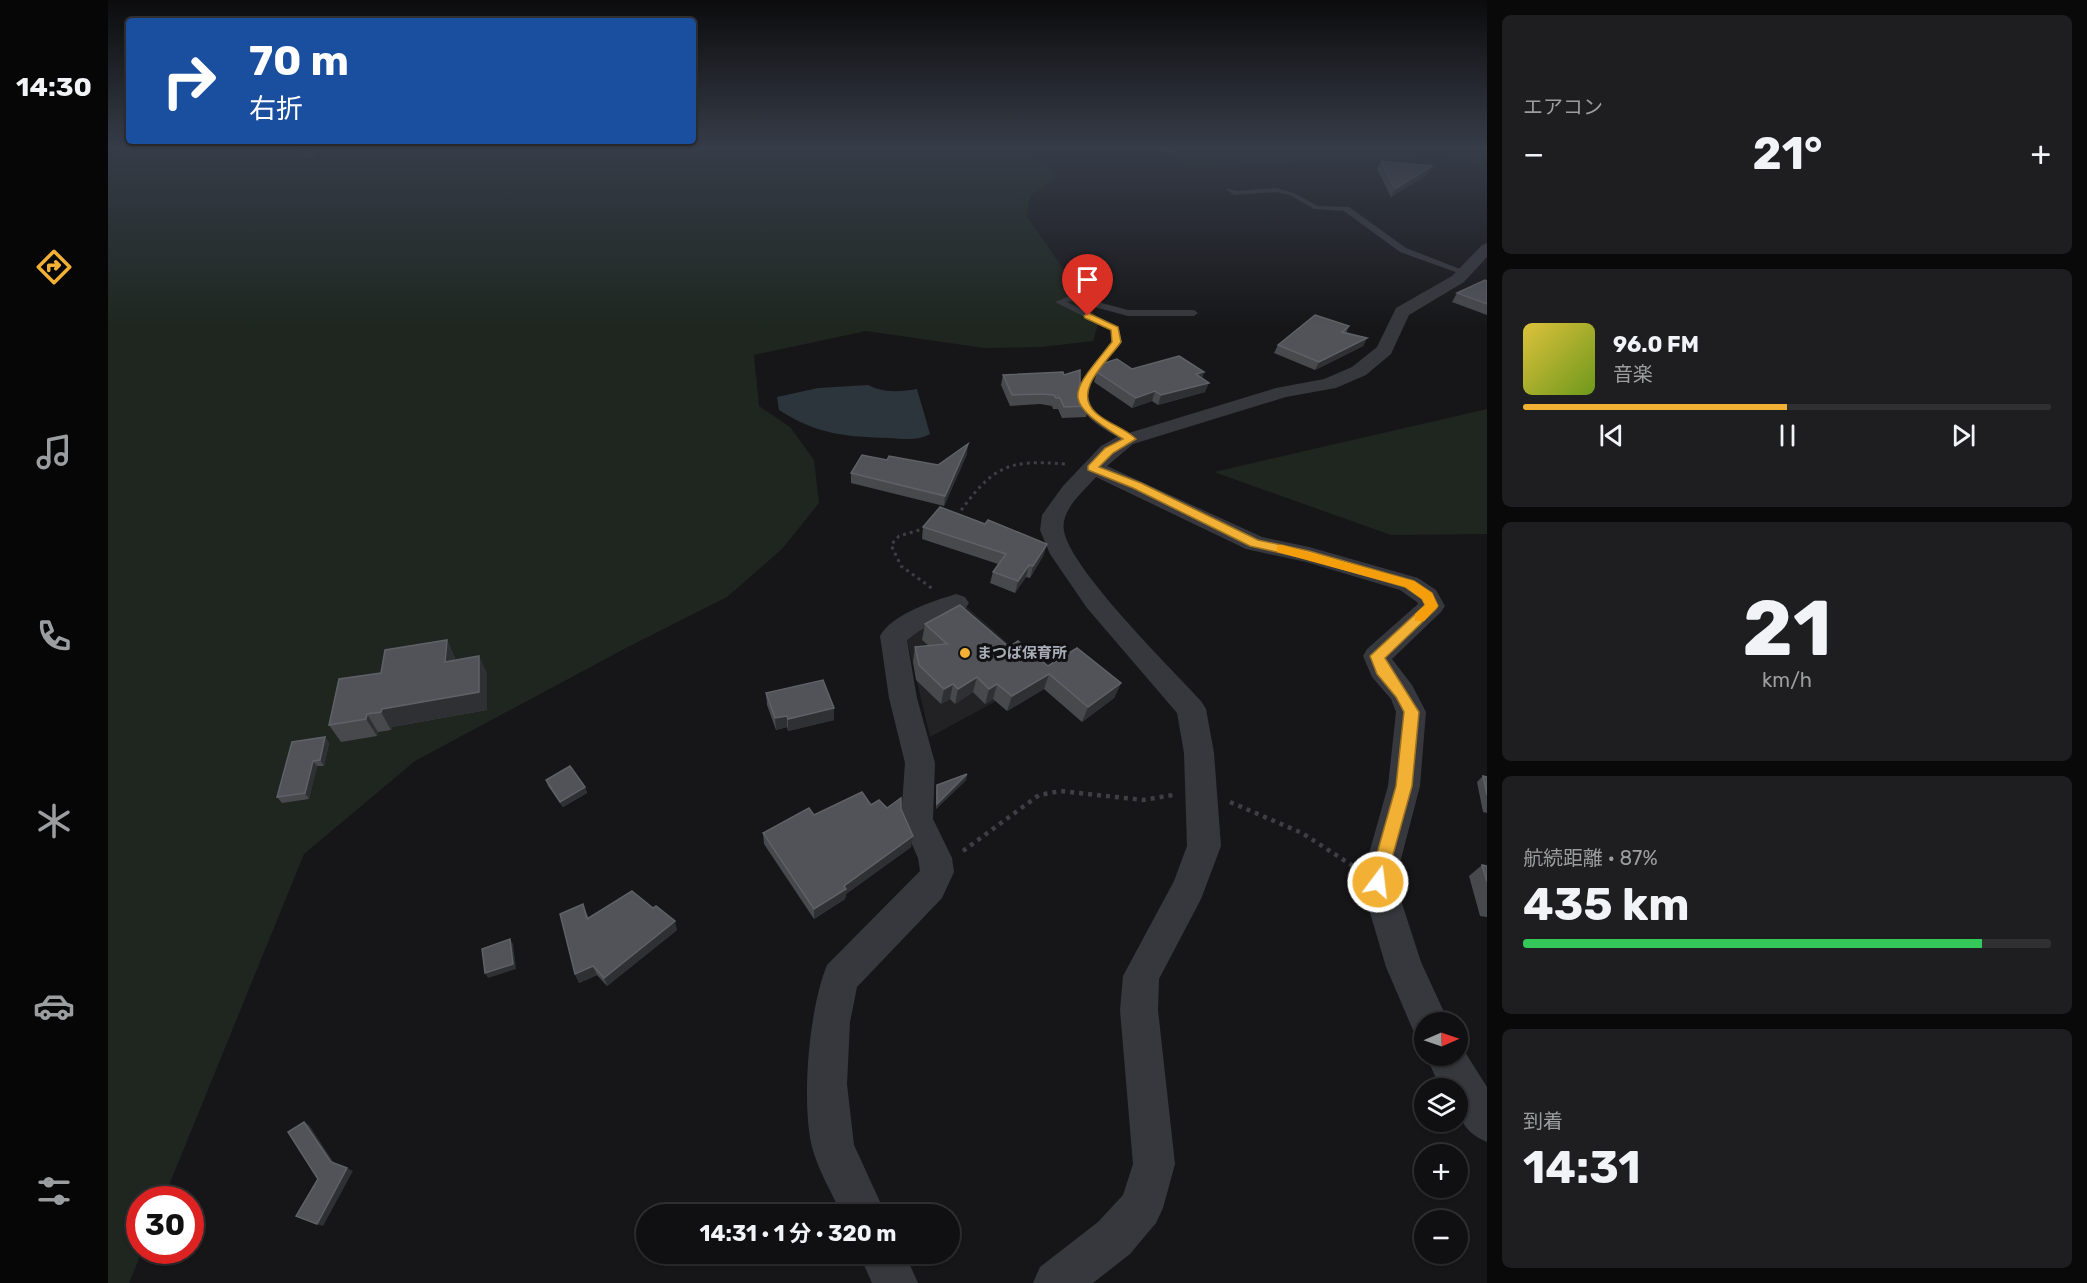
<!DOCTYPE html>
<html lang="ja">
<head>
<meta charset="utf-8">
<style>
  body { margin:0; font-family:Rubik,"Noto Sans JP",sans-serif; background:#1e1e20; color:#f1f3f6; height:100vh; display:flex; flex-direction:column; font-size:22px; white-space:nowrap }
  * { box-sizing:border-box; margin:0 }
  p { font-size:20px; color:#9c9d9f }
  .icon { flex:none; width:33px; height:33px; fill:none; stroke:currentColor; stroke-width:2; stroke-linecap:round; stroke-linejoin:round }
  .map { position:relative; flex:1; overflow:hidden }
  .panel { display:flex; flex-direction:column; gap:15px; padding:15px; background:#09090a; width:600px }
  .panel>* { flex:none }
  .guide { position:absolute; left:18px; top:18px; width:570px; height:126px; border-radius:6px; box-shadow:0 2px 4px #0004,0 0 0 2px #303032; background:#1a4fa0; color:#fff; overflow:hidden }
  .needle { width:39px; rotate:88deg }
  .tools { position:absolute; left:1306px; top:1012px; display:grid; gap:12px }
  .tools a { display:grid; place-items:center; width:54px; height:54px; border-radius:50%; background:#101012; box-shadow:0 2px 4px #0004,0 0 0 2px #303032; font-size:30px }
  .speed { position:absolute; left:18px; top:1186px; display:flex; gap:12px; font-size:30px; font-weight:700; text-align:center }
  .speed>* { display:grid; place-content:center; width:78px; height:78px; border-radius:50%; background:#101012; box-shadow:0 2px 4px #0004,0 0 0 2px #303032; line-height:1 }
  .speed .limit { border:9px solid #d22; background:#fff; color:#111 }
  .pin { position:absolute; display:grid; place-items:center; width:51px; height:51px; color:#fff; margin:-62px -26px; border-radius:50% 50% 50% 0; rotate:-45deg; box-shadow:0 0 6px #0007 }
  .pin .icon { rotate:45deg }
  .me { position:absolute; width:66px; margin:-33px; rotate:15deg; stroke-linejoin:round; filter:drop-shadow(0 0 4px #0008) }
  .turn { display:flex; align-items:center; gap:21px; height:126px; padding:0 24px; font-size:27px }
  .turn .icon { width:78px; height:78px; stroke-width:2.5 }
  .turn b { display:block; font-size:42px; line-height:51px }
  .big { font-size:45px; font-weight:700; line-height:1.1 }
  .panel .card { flex:1; display:flex; flex-direction:column; justify-content:center; gap:9px; min-width:0; padding:0 21px; border-radius:9px; background:#1e1e20 }
  .panel .dial { align-items:center; gap:0 }
  .dial b { font-size:78px; line-height:1 }
  .song { display:flex; align-items:center; gap:18px }
  .cover { width:72px; height:72px; border-radius:9px; background:linear-gradient(135deg,hsl(50 70% 55%),hsl(80 70% 35%)) }
  .played { height:6px; border-radius:3px; background:linear-gradient(90deg,#f2b134 50%,#303032 50%) }
  .keys { display:flex; justify-content:space-around; direction:ltr }
  .heat { display:flex; justify-content:space-between; align-items:center; font-size:33px; direction:ltr }
  .charge { height:9px; border-radius:4px; background:linear-gradient(90deg,#34c759 87%,#303032 0) }
  .trip { position:absolute; left:528px; top:1204px; width:324px; height:60px; border-radius:30px; background:#101012; box-shadow:0 2px 4px #0004,0 0 0 2px #303032; font-weight:700; line-height:60px; text-align:center }
  main { display:flex; flex:1; min-height:0 }
  .dock { display:flex; flex-direction:column; width:108px; justify-content:space-around; align-items:center; background:#060607; color:#9c9d9f }
  .dock .icon { width:42px; height:42px }
  .dock .active { color:#f2b134 }
  .dock b { font-size:27px; color:#f1f3f6 }
  .map>svg:first-child { display:block }
</style>
</head>
<body>
<main>
<nav class="dock">
<b>14:30</b>
<svg class="icon active" aria-label="directions" viewBox="0 0 24 24"><path d="M12 3l9 9-9 9-9-9zM9 14v-3h6M13 9l2 2-2 2"/></svg>
<svg class="icon" aria-label="music" viewBox="0 0 24 24"><path d="M9 18V5l10-2v13"/><circle cx="6" cy="18" r="3"/><circle cx="16" cy="16" r="3"/></svg>
<svg class="icon" aria-label="phone" viewBox="0 0 24 24"><path d="M5 4h4l2 5-3 2q2 4 5 5l2-3 5 2v4C11 20 4 13 5 4z"/></svg>
<svg class="icon" aria-label="climate" viewBox="0 0 24 24"><path d="M12 3v18M4 7l16 10M4 17L20 7"/></svg>
<svg class="icon" aria-label="car" viewBox="0 0 24 24"><path d="M5 17H2v-5l4-1 3-4h7l3 4 3 1v5h-3M9 17h6M6 11h13"/><circle cx="7" cy="17" r="2"/><circle cx="17" cy="17" r="2"/></svg>
<svg class="icon" aria-label="filters" viewBox="0 0 24 24"><path d="M4 7h16M4 17h16"/><circle cx="9" cy="7" r="2"/><circle cx="15" cy="17" r="2"/></svg>
</nav>
<div class="map">
<svg width="1379" height="1283" viewBox="0 0 1379 1283">
  <rect width="100%" height="100%" fill="#161618"/>
  <!-- built -->
  <path fill="#222225" d="M 858,606 L 936,675 L 822,737 L 797,631 Z"/>
  <!-- green -->
  <g fill="#1e261f">
    <path d="M 0,149 L 919,149 L 950,177 L 923,195 L 918,215 L 991,321 L 985,341 L 934,347 L 876,348 L 758,331 L 646,355 L 651,406 L 682,427 L 706,460 L 711,503 L 674,549 L 619,597 L 518,648 L 307,761 L 196,854 L 55,1200 L 32,1200 L 32,1251 L 34,1251 L 21,1283 L 0,1283 Z"/>
    <path d="M 1055,149 L 1379,149 L 1379,168 L 1332,156 L 1081,168 Z"/>
    <path d="M 1379,409 L 1379,534 L 1283,535 L 1106,472 Z"/>
  </g>
  <!-- water -->
  <path fill="#2c353c" d="M 760,385 C 776,393 791,392 809,389 L 822,434 C 810,441 795,439 781,438 C 738,437 708,434 671,410 L 669,397 L 710,388 Z"/>
  <g fill="none" stroke-linecap="round" stroke-linejoin="round">
    <!-- path-far1 -->
    <g stroke="#3d3f44" stroke-width="3" stroke-dasharray="3 4" stroke-linecap="butt">
      <path d="M 849,516 C 884,467 898,459 957,464"/>
      <path d="M 818,528 L 791,536 L 783,545 L 793,566 L 825,589"/>
    </g>
    <!-- path -->
    <g stroke="#3d3f44" stroke-width="4.5" stroke-dasharray="4 5" stroke-linecap="butt">
      <path d="M 1122,802 L 1194,833 L 1245,866"/>
      <path d="M 855,851 L 931,795 L 953,791 L 1035,800 L 1065,795"/>
    </g>
    <!-- lane -->
    <g fill="#37383d" fill-rule="evenodd">
      <path d="M 1119,188 L 1128,191 L 1168,188 L 1186,193 L 1210,206 L 1241,207 L 1298,248 L 1360,272 L 1353,274 L 1292,252 L 1236,211 L 1206,209 L 1182,195 L 1168,192 L 1126,195 L 1119,190 Z"/>
      <path d="M 964,295 L 1020,310 L 1086,310 L 1090,313 L 1086,316 L 1020,316 L 964,301 L 959,302 L 1011,329 L 1014,342 L 987,374 L 979,393 C 983,417 1006,426 1026,437 L 1026,441 C 1016,443 1004,434 996,429 C 948,398 979,373 1004,342 L 1003,330 L 947,302 Z"/>
    </g>
    <!-- street -->
    <g fill="#37383d" fill-rule="evenodd">
      <path d="M 192,149 L 204,149 L 210,155 L 204,159 L 193,155 Z"/>
      <path d="M 1379,243 L 1379,257 L 1356,282 L 1301,315 L 1283,354 L 1258,375 L 1228,388 L 1178,397 L 1025,444 L 999,466 L 1154,537 L 1201,547 L 1310,578 L 1328,590 L 1337,606 L 1333,612 L 1284,659 L 1304,685 L 1318,712 L 1312,786 L 1287,882 L 1313,962 L 1341,1023 L 1317,1023 L 1317,1040 L 1308,1037 L 1278,967 L 1253,882 L 1280,786 L 1288,712 L 1283,699 L 1264,677 L 1255,656 L 1259,649 L 1310,604 L 1309,602 L 1292,590 L 1198,562 L 1138,549 L 988,477 C 976,491 952,510 956,531 C 963,570 1063,668 1093,701 L 1098,709 L 1106,753 L 1113,846 L 1093,899 L 1051,979 L 1050,1010 L 1067,1164 L 1055,1208 L 1048,1223 L 1022,1254 L 985,1283 L 925,1283 L 932,1267 L 990,1222 L 1015,1195 L 1025,1164 L 1012,1010 L 1015,976 L 1066,881 L 1079,846 L 1076,753 L 1069,713 L 979,608 L 942,554 L 932,530 L 934,515 L 955,486 L 993,446 L 1011,436 L 1168,388 L 1216,379 L 1244,367 L 1269,347 L 1288,308 L 1344,276 L 1374,245 Z"/>
      <path d="M 848,594 L 857,597 L 861,603 L 857,609 L 811,631 L 799,640 L 809,698 L 827,763 L 825,819 L 844,858 L 846,872 L 834,898 L 749,987 L 742,1022 L 739,1084 L 746,1145 L 778,1215 L 734,1215 C 724,1193 710,1170 704,1147 C 693,1101 701,1009 719,965 L 812,871 L 810,858 L 793,819 L 797,763 L 781,698 L 772,636 C 784,614 825,601 848,594 Z"/>
      <path d="M 1350,1041 L 1379,1087 L 1379,1142 C 1352,1130 1350,1116 1350,1089 L 1333,1089 L 1318,1056 L 1350,1056 Z"/>
      <path d="M 751,1254 L 797,1254 L 810,1283 L 764,1283 Z"/>
    </g>
  </g>
  <!-- wall -->
  <g fill="#47494d">
    <path d="M 1051,149 L 1068,149 L 1068,150 L 1067,155 Z"/>
    <path d="M 1273,161 L 1320,174 L 1283,197 L 1269,169 Z"/>
    <path d="M 1379,281 L 1379,315 L 1344,302 L 1349,293 Z"/>
    <path d="M 1241,326 L 1238,333 L 1259,338 L 1255,346 L 1207,370 L 1166,353 L 1170,345 Z"/>
    <path d="M 1024,369 L 1096,372 L 1094,378 L 1097,392 L 1050,405 L 1044,401 L 1024,408 L 986,382 L 989,372 Z"/>
    <path d="M 895,375 L 972,386 L 974,396 L 981,406 L 978,417 L 954,418 L 950,409 L 945,409 L 944,406 L 932,404 L 902,406 L 893,385 Z"/>
    <path d="M 859,454 L 836,506 L 743,483 L 743,473 L 779,460 L 830,465 Z"/>
    <path d="M 877,524 L 939,544 L 935,556 L 922,578 L 918,577 L 907,593 L 882,583 L 885,572 L 890,564 L 814,539 L 815,527 Z"/>
    <path d="M 817,624 L 901,647 L 940,666 L 1013,683 L 1006,698 L 974,722 L 936,689 L 899,711 L 885,699 L 877,704 L 865,692 L 847,704 L 842,699 L 833,704 L 808,680 L 805,662 L 807,647 L 821,646 L 814,640 Z"/>
    <path d="M 339,640 L 347,658 L 347,660 L 379,673 L 379,710 L 284,727 L 283,730 L 270,732 L 269,736 L 233,742 L 221,725 L 273,673 Z"/>
    <path d="M 658,693 L 726,708 L 726,720 L 680,731 L 679,727 L 668,730 L 659,705 Z"/>
    <path d="M 217,737 L 221,743 L 216,766 L 209,766 L 201,799 L 174,803 L 169,797 Z"/>
    <path d="M 859,774 L 858,780 L 828,809 L 828,791 L 829,785 Z"/>
    <path d="M 1375,776 L 1379,777 L 1379,813 L 1375,812 L 1369,782 Z"/>
    <path d="M 438,780 L 477,787 L 479,793 L 455,807 L 440,786 Z"/>
    <path d="M 763,805 L 779,808 L 793,809 L 803,847 L 738,894 L 737,899 L 706,919 L 656,844 L 655,833 L 706,815 Z"/>
    <path d="M 1374,865 L 1379,866 L 1379,917 L 1372,916 L 1361,876 Z"/>
    <path d="M 475,904 L 481,919 L 569,930 L 499,986 L 489,975 L 471,983 L 467,974 Z"/>
  </g>
  <!-- shaded-wall -->
  <g fill="#2f3033">
    <path d="M 1324,166 L 1320,174 L 1283,197 L 1287,189 Z"/>
    <path d="M 1259,338 L 1255,346 L 1207,370 L 1211,362 Z"/>
    <path d="M 1096,372 L 1092,381 L 1088,374 Z"/>
    <path d="M 1101,383 L 1097,392 L 1050,405 L 1053,395 Z"/>
    <path d="M 1047,391 L 1044,401 L 1024,408 L 1028,398 Z"/>
    <path d="M 860,444 L 859,454 L 836,506 L 837,496 Z"/>
    <path d="M 939,544 L 935,556 L 922,578 L 925,566 Z"/>
    <path d="M 921,565 L 918,577 L 907,593 L 910,581 Z"/>
    <path d="M 339,640 L 347,658 L 346,679 L 337,662 Z"/>
    <path d="M 371,656 L 379,673 L 379,710 L 284,727 L 283,730 L 273,712 L 274,709 Z"/>
    <path d="M 941,674 L 936,689 L 899,711 L 904,696 Z"/>
    <path d="M 869,677 L 865,692 L 847,704 L 850,689 Z"/>
    <path d="M 1013,683 L 1006,698 L 974,722 L 980,707 Z"/>
    <path d="M 845,684 L 842,699 L 833,704 L 836,689 Z"/>
    <path d="M 889,684 L 885,699 L 877,704 L 881,689 Z"/>
    <path d="M 726,708 L 726,720 L 680,731 L 680,719 Z"/>
    <path d="M 259,714 L 270,732 L 269,736 L 258,719 Z"/>
    <path d="M 679,716 L 679,727 L 668,730 L 667,718 Z"/>
    <path d="M 217,737 L 221,743 L 216,766 L 212,760 Z"/>
    <path d="M 205,761 L 209,766 L 201,799 L 197,793 Z"/>
    <path d="M 859,774 L 858,780 L 828,809 L 829,804 Z"/>
    <path d="M 477,787 L 479,793 L 455,807 L 452,802 Z"/>
    <path d="M 805,836 L 803,847 L 738,894 L 737,899 L 706,919 L 706,909 Z"/>
    <path d="M 567,921 L 569,930 L 499,986 L 496,978 Z"/>
    <path d="M 402,939 L 405,944 L 408,969 L 380,978 L 377,973 Z"/>
    <path d="M 485,966 L 489,975 L 471,983 L 467,974 Z"/>
    <path d="M 196,1122 L 201,1125 L 228,1166 L 223,1162 Z"/>
    <path d="M 239,1168 L 245,1171 L 215,1226 L 209,1224 Z"/>
  </g>
  <!-- building -->
  <g fill="#525359" stroke="#5f6168" stroke-width="1.5">
    <path d="M 1273,161 L 1324,166 L 1287,189 Z"/>
    <path d="M 1377,280 L 1379,281 L 1379,304 L 1349,293 Z"/>
    <path d="M 1207,315 L 1241,326 L 1234,332 L 1259,338 L 1211,362 L 1170,345 Z"/>
    <path d="M 1071,356 L 1096,372 L 1088,374 L 1101,383 L 1053,395 L 1047,391 L 1028,398 L 989,372 L 993,364 L 1009,359 L 1024,369 Z"/>
    <path d="M 972,370 L 972,386 L 974,396 L 981,406 L 956,407 L 952,398 L 948,398 L 946,395 L 934,394 L 904,395 L 895,375 L 955,372 L 956,375 Z"/>
    <path d="M 860,444 L 837,496 L 743,473 L 754,455 L 779,460 L 781,456 L 830,465 Z"/>
    <path d="M 832,507 L 877,524 L 880,520 L 939,544 L 925,566 L 921,565 L 910,581 L 885,572 L 898,554 L 815,527 Z"/>
    <path d="M 852,605 L 901,647 L 910,641 L 940,666 L 969,648 L 1013,683 L 980,707 L 941,674 L 904,696 L 889,684 L 881,689 L 869,677 L 850,689 L 845,684 L 836,689 L 811,665 L 807,647 L 839,644 L 817,624 Z"/>
    <path d="M 339,640 L 337,662 L 371,656 L 371,692 L 274,709 L 273,712 L 259,714 L 258,719 L 221,725 L 231,679 L 273,673 L 277,650 Z"/>
    <path d="M 715,680 L 726,708 L 680,719 L 679,716 L 667,718 L 658,693 Z"/>
    <path d="M 217,737 L 212,760 L 205,761 L 197,793 L 169,797 L 184,742 Z"/>
    <path d="M 462,766 L 477,787 L 452,802 L 438,780 Z"/>
    <path d="M 859,774 L 829,804 L 829,785 Z"/>
    <path d="M 1375,776 L 1379,777 L 1379,795 Z"/>
    <path d="M 754,792 L 763,805 L 771,800 L 779,808 L 793,798 L 793,809 L 805,836 L 736,886 L 738,889 L 706,909 L 655,833 L 701,808 L 706,815 Z"/>
    <path d="M 1374,865 L 1379,866 L 1379,882 Z"/>
    <path d="M 524,891 L 545,908 L 548,906 L 567,921 L 496,978 L 485,966 L 467,974 L 452,914 L 475,904 L 479,919 Z"/>
    <path d="M 402,939 L 405,964 L 377,973 L 374,949 Z"/>
    <path d="M 196,1122 L 223,1162 L 239,1168 L 209,1224 L 188,1216 L 210,1179 L 180,1132 Z"/>
  </g>
  <!-- sky -->
  <linearGradient id="sky" x2="0" y2="1"><stop stop-color="#0c0c0d"/><stop offset="0.45" stop-color="#363c48"/><stop offset="1" stop-color="#363c48" stop-opacity="0"/></linearGradient>
  <rect width="1379" height="328" fill="url(#sky)"/>
  <!-- route -->
  <path fill="#f2b134" stroke="#9d7322" stroke-width="1.5" d="M 980,313 L 1010,327 L 1013,342 C 1000,361 963,391 988,413 C 1000,424 1017,428 1028,439 L 1005,453 L 991,467 L 1033,483 L 1150,540 L 1201,551 L 1306,581 L 1324,593 L 1330,606 L 1328,609 L 1277,658 L 1311,712 L 1304,786 L 1276,887 L 1270,890 L 1264,887 L 1261,882 L 1288,786 L 1296,712 L 1288,697 L 1269,674 L 1262,656 L 1317,605 L 1314,599 L 1297,587 L 1200,559 L 1142,546 L 1025,488 L 980,470 L 980,466 L 997,448 L 1015,439 C 951,399 962,395 1004,342 L 1003,330 L 977,318 L 976,316 Z"/>
  <!-- slow -->
  <path fill="#f59e0b" d="M 1174,545 L 1306,581 L 1324,593 L 1330,606 L 1316,621 L 1307,621 L 1307,614 L 1317,605 L 1314,599 L 1297,587 L 1169,552 L 1169,546 Z"/>
  <!-- markers -->
  <circle fill="#f2b134" stroke="#111113" stroke-width="2" cx="857" cy="653" r="6"/>
  <g text-anchor="middle" dominant-baseline="central" stroke-width="6" stroke-linejoin="round" paint-order="stroke">
    <!-- poi labels -->
    <g font-size="15" font-weight="bold" fill="#a8adb8" stroke="#111113" text-anchor="start">
      <text x="869" y="653">まつば保育所</text>
    </g>
  </g>
</svg>
<div class="tools">
<a><svg class="needle" viewBox="-14 -14 28 28"><path d="M0-13l5 13h-10z" fill="#e53935"/><path d="M0 13l5-13h-10z" fill="#9c9d9f"/></svg></a>
<a><svg class="icon" aria-label="layers" viewBox="0 0 24 24"><path d="M12 4l9 5-9 5-9-5zM3 14l9 5 9-5"/></svg></a>
<a>+</a>
<a>−</a>
</div>
<div class="speed"><div class="limit">30</div></div>
<div class="pin" style="left:980px;top:316px;background:#d93025"><svg class="icon" aria-label="arrive" viewBox="0 0 24 24"><path d="M6 21V4h12l-3 4 3 4H6"/></svg></div>
<svg class="me" style="left:1270px;top:882px" viewBox="-20 -20 40 40"><circle r="17" fill="#f2b134" stroke="#fff" stroke-width="3"/><path d="M0-11L8 9 0 5-8 9z" fill="#fff"/></svg>
<div class="trip">14:31 · 1 分 · 320 m</div>
<div class="guide">
<div class="turn"><svg class="icon" aria-label="right" viewBox="0 0 24 24"><path d="M7 20v-9h11M14 6l5 5-5 5"/></svg><div><b>70 m</b>右折</div></div>
</div>
</div>
<section class="panel">
<div class="card"><p>エアコン</p>
<div class="heat"><a>−</a><b class="big">21°</b><a>+</a></div>
</div>
<div class="card">
<div class="song"><i class="cover"></i><div><b>96.0 FM</b><p>音楽</p></div></div>
<div class="played"></div>
<div class="keys"><svg class="icon" aria-label="previous" viewBox="0 0 24 24"><path d="M18 5L8 12l10 7zM5 5v14"/></svg><svg class="icon" aria-label="pause" viewBox="0 0 24 24"><path d="M8 5v14M16 5v14"/></svg><svg class="icon" aria-label="next" viewBox="0 0 24 24"><path d="M6 5l10 7-10 7zM19 5v14"/></svg></div>
</div>
<div class="card dial"><b>21</b><p>km/h</p></div>
<div class="card"><p>航続距離 · 87%</p><b class="big">435 km</b><div class="charge"></div></div>
<div class="card"><p>到着</p><b class="big">14:31</b></div>
</section>
</main>
</body>
</html>
